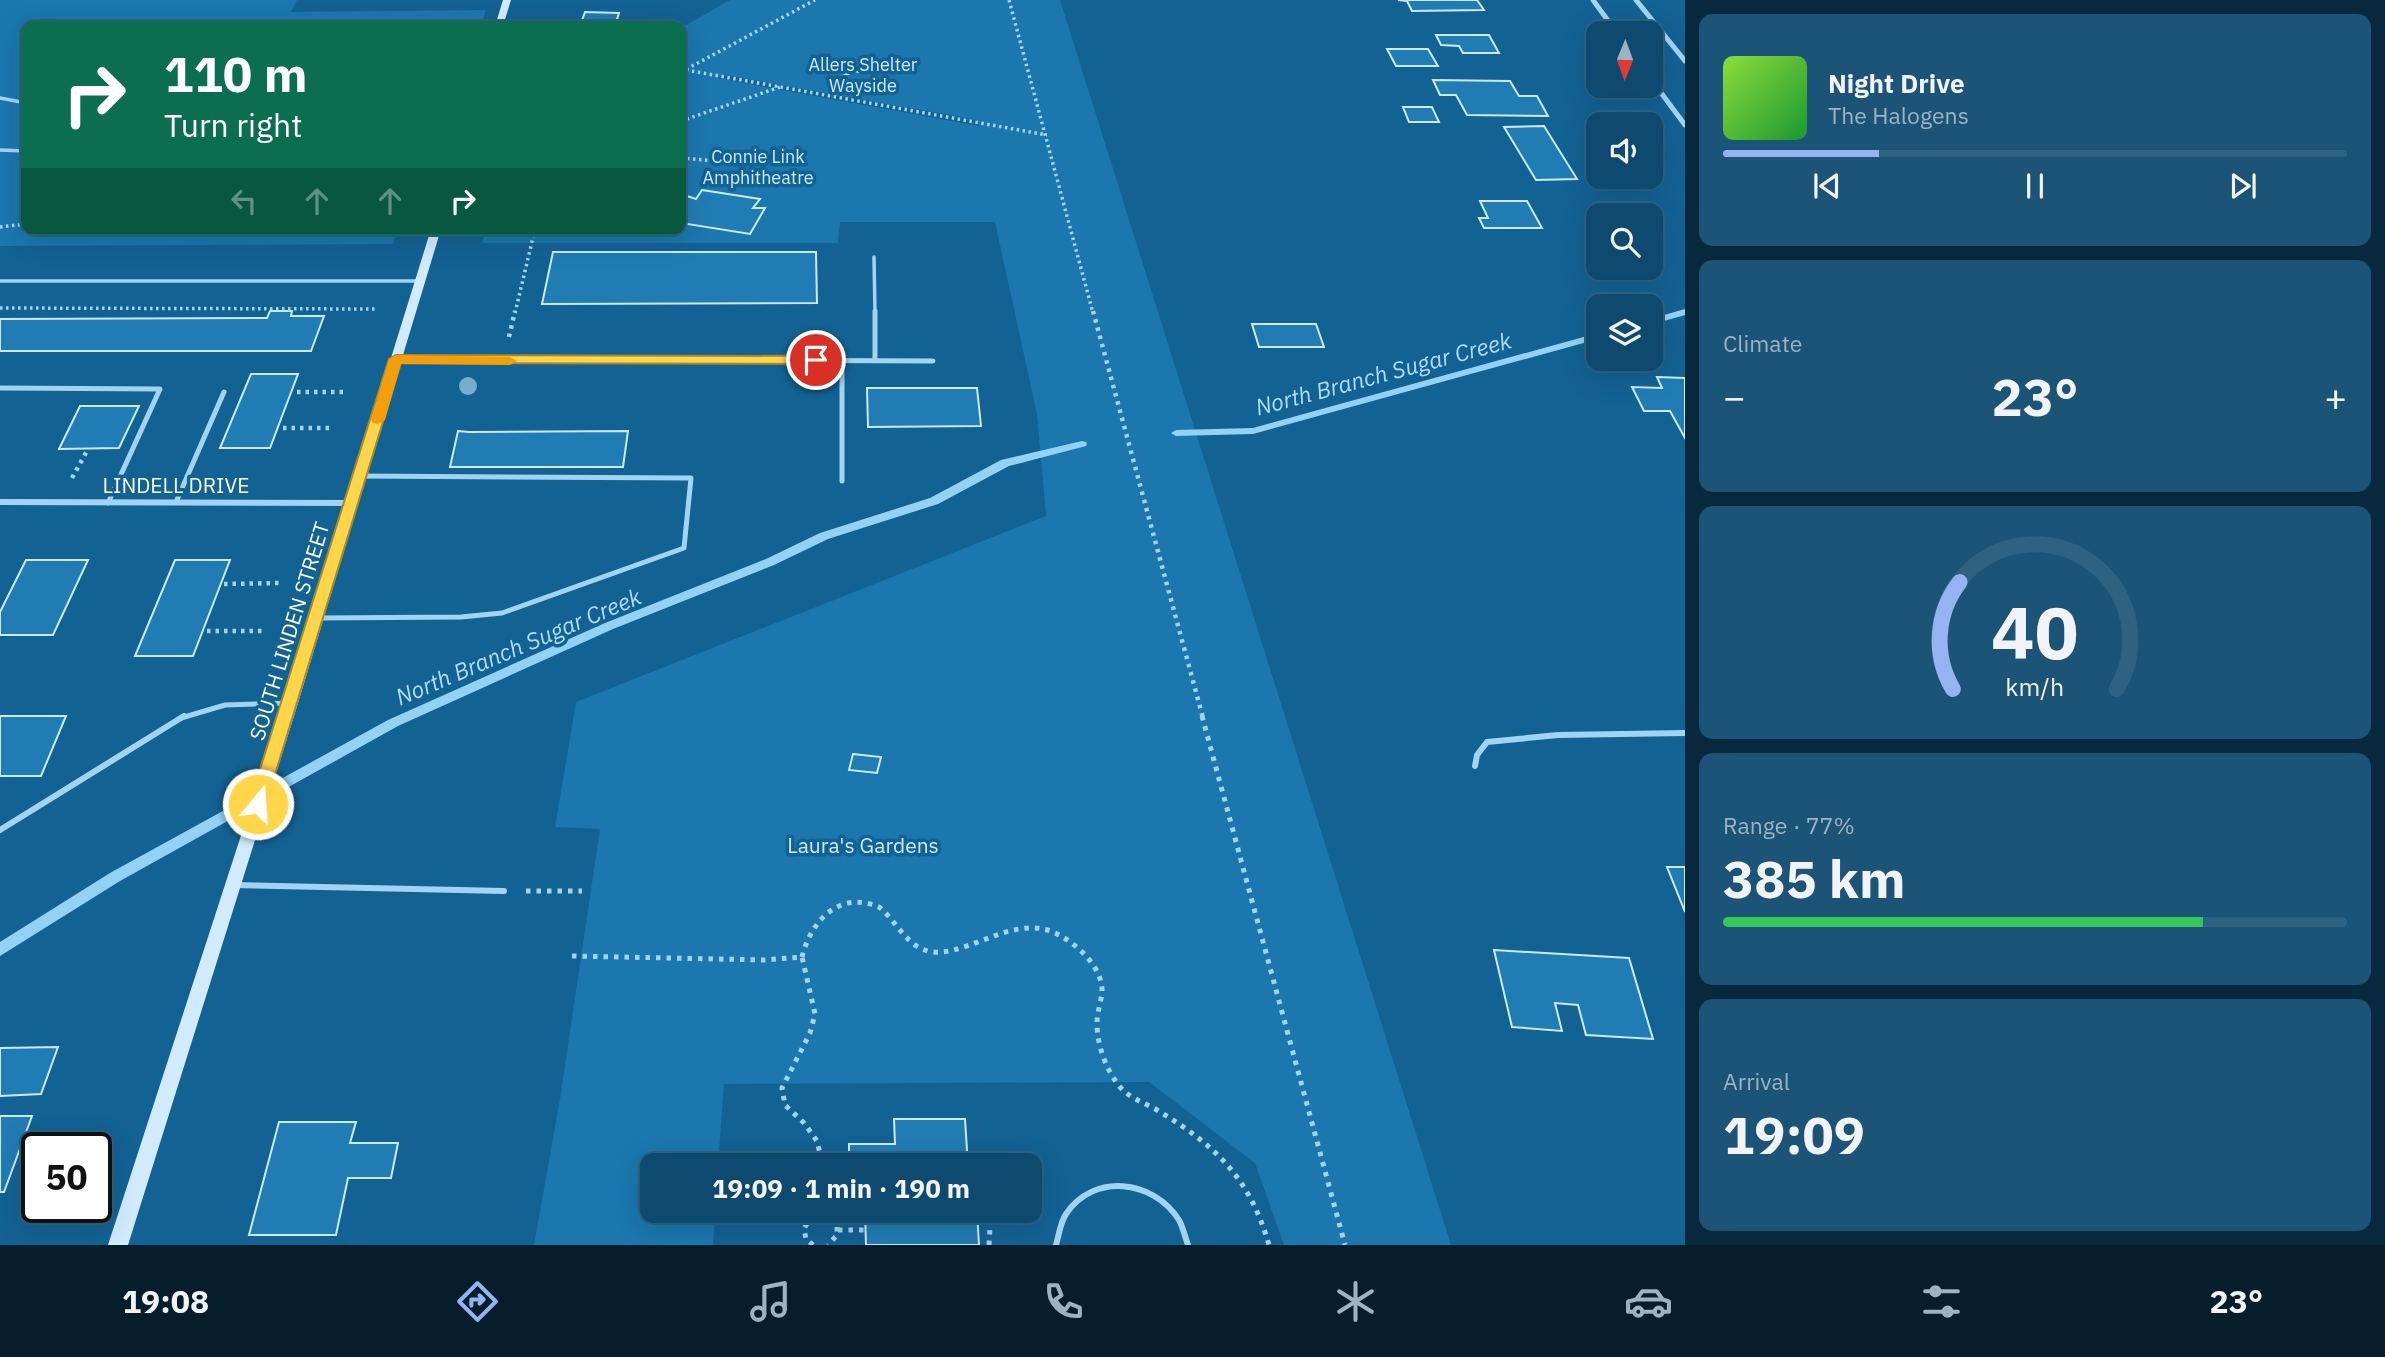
<!DOCTYPE html>
<html lang="en">
<head>
<meta charset="utf-8">
<style>
  body { margin:0; font-family:"IBM Plex Sans",sans-serif; background:#1c5477; color:#f1f3f6; height:100vh; display:flex; flex-direction:column; font-size:26px; white-space:nowrap }
  * { box-sizing:border-box; margin:0 }
  p { font-size:23px; color:#9bb3c3 }
  .icon { flex:none; width:38px; height:38px; fill:none; stroke:currentColor; stroke-width:2; stroke-linecap:round; stroke-linejoin:round }
  .map { position:relative; flex:1; overflow:hidden }
  .sheet { display:flex; flex-direction:column; gap:14px; padding:14px; background:#08293d; width:700px }
  .sheet>* { flex:none }
  .guide { position:absolute; left:21px; top:21px; width:665px; height:214px; border-radius:14px; box-shadow:0 7px 28px #0002,0 0 0 2px #2e6282; background:#0b6e4f; color:#fff; overflow:hidden }
  .needle { width:46px; rotate:181deg }
  .tools { position:absolute; left:1586px; top:21px; display:grid; gap:14px }
  .tools a { display:grid; place-items:center; width:77px; height:77px; border-radius:14px; background:#0e4a6f; box-shadow:0 7px 28px #0002,0 0 0 2px #2e6282; font-size:35px }
  .speed { position:absolute; left:21px; top:1132px; display:flex; gap:14px; font-size:35px; font-weight:700; text-align:center }
  .speed>* { display:grid; place-content:center; width:91px; height:91px; border-radius:50%; background:#0e4a6f; box-shadow:0 7px 28px #0002,0 0 0 2px #2e6282; line-height:1 }
  .speed .limit { border:4px solid #111; border-radius:10px; background:#fff; color:#111 }
  .pin { position:absolute; display:grid; place-items:center; width:60px; height:60px; color:#fff; margin:-30px; border:4px solid #fff; border-radius:50%; box-shadow:0 2px 7px #0007 }
  .me { position:absolute; width:77px; margin:-38px; rotate:18deg; stroke-linejoin:round; filter:drop-shadow(0 0 5px #0008) }
  .turn { display:flex; align-items:center; gap:24px; height:147px; padding:0 28px; font-size:32px }
  .turn .icon { width:91px; height:91px; stroke-width:2.5 }
  .turn b { display:block; font-size:49px; line-height:60px }
  .lanes { display:flex; align-items:center; height:66px; padding:0 28px; background:#0003; justify-content:center; gap:35px; direction:ltr }
  .lanes .off { opacity:.35 }
  .big { font-size:52px; font-weight:700; line-height:1.1 }
  .sheet .card { flex:1; display:flex; flex-direction:column; justify-content:center; gap:10px; min-width:0; padding:0 24px; border-radius:14px; background:#1c5477 }
  .sheet .dial { align-items:center; gap:0 }
  .dial svg { height:182px; overflow:visible; fill:none; stroke:#2e6282; stroke-width:7; stroke-linecap:round; text-anchor:middle }
  .dial text { fill:#f1f3f6; stroke:none }
  .song { display:flex; align-items:center; gap:21px }
  .cover { width:84px; height:84px; border-radius:10px; background:linear-gradient(135deg,hsl(90 70% 55%),hsl(130 70% 35%)) }
  .played { height:7px; border-radius:4px; background:linear-gradient(90deg,#95b2f1 25%,#2e6282 25%) }
  .keys { display:flex; justify-content:space-around; direction:ltr }
  .heat { display:flex; justify-content:space-between; align-items:center; font-size:38px; direction:ltr }
  .charge { height:10px; border-radius:5px; background:linear-gradient(90deg,#34c759 77%,#2e6282 0) }
  .trip { position:absolute; left:640px; top:1153px; width:402px; height:70px; border-radius:14px; background:#0e4a6f; box-shadow:0 7px 28px #0002,0 0 0 2px #2e6282; font-weight:700; line-height:70px; text-align:center }
  .tabs { display:flex; height:112px; justify-content:space-around; align-items:center; background:#061e2c; color:#9bb3c3 }
  .tabs .icon { width:49px; height:49px }
  .tabs .active { color:#95b2f1 }
  .tabs b { font-size:32px; color:#f1f3f6 }
  main { display:flex; flex:1; min-height:0 }
  .map>svg:first-child { display:block }
</style>
</head>
<body>
<main>
<div class="map">
<svg width="1685" height="1245" viewBox="0 0 1685 1245">
  <rect width="100%" height="100%" fill="#136294"/>
  <!-- green -->
  <g fill="#1b77ae" fill-rule="evenodd">
    <path d="M 0,0 L 297,0 L 291,12 L 486,10 L 481,26 L 26,26 L 26,229 L 398,229 L 393,244 L 0,246 Z"/>
    <path d="M 730,0 L 1060,0 L 1451,1245 L 1284,1245 L 1255,1163 L 1149,1082 L 724,1084 L 718,1165 L 653,1166 L 653,1211 L 715,1211 L 713,1245 L 534,1245 L 560,1099 L 600,829 L 555,827 L 576,702 L 1046,516 L 1037,414 L 995,222 L 840,222 L 838,243 L 482,243 L 486,229 L 681,229 L 681,28 ZM 724,75 L 977,120 L 979,126 L 717,78 Z"/>
  </g>
  <g fill="none" stroke-linecap="round" stroke-linejoin="round">
    <!-- stream -->
    <g fill="#94d2f5" fill-rule="evenodd">
      <path d="M 1685,309 L 1685,315 L 1650,325 L 1650,319 Z"/>
      <path d="M 1598,333 L 1598,339 L 1253,434 L 1176,436 L 1171,433 L 1176,430 L 1253,428 Z"/>
      <path d="M 1082,441 L 1086,442 L 1087,444 L 1086,446 L 1009,466 L 938,504 L 828,539 L 774,565 L 613,629 L 398,726 L 120,881 L 0,956 L 0,942 L 110,873 L 388,720 L 605,623 L 766,559 L 820,533 L 930,498 L 1001,460 Z"/>
    </g>
  </g>
  <!-- building -->
  <g fill="#217cb3" stroke="#caeafd" stroke-width="2">
    <path d="M 1477,0 L 1484,10 L 1412,11 L 1407,1 L 1398,0 Z"/>
    <path d="M 585,12 L 619,13 L 615,26 L 580,26 Z"/>
    <path d="M 1436,35 L 1489,35 L 1499,53 L 1463,53 L 1459,46 L 1441,45 Z"/>
    <path d="M 1387,49 L 1428,49 L 1438,66 L 1396,66 Z"/>
    <path d="M 840,59 L 867,63 L 860,72 L 851,71 L 849,74 L 844,74 L 840,73 L 842,69 L 834,68 Z"/>
    <path d="M 1433,80 L 1510,81 L 1519,96 L 1537,96 L 1548,116 L 1467,115 L 1456,95 L 1440,95 Z"/>
    <path d="M 1403,107 L 1432,107 L 1439,122 L 1409,122 Z"/>
    <path d="M 1544,126 L 1577,179 L 1536,180 L 1504,127 Z"/>
    <path d="M 702,190 L 760,199 L 753,208 L 765,208 L 750,234 L 681,223 L 681,205 L 687,196 L 696,199 Z"/>
    <path d="M 1480,201 L 1527,201 L 1542,228 L 1484,228 L 1479,218 L 1488,218 Z"/>
    <path d="M 553,252 L 816,252 L 817,303 L 542,304 Z"/>
    <path d="M 270,311 L 292,311 L 291,316 L 324,316 L 311,351 L 0,351 L 0,319 L 267,318 Z"/>
    <path d="M 1252,324 L 1316,324 L 1324,347 L 1259,347 Z"/>
    <path d="M 251,374 L 298,374 L 270,448 L 220,448 Z"/>
    <path d="M 1657,377 L 1685,378 L 1685,438 L 1670,411 L 1644,411 L 1632,387 L 1662,388 Z"/>
    <path d="M 867,388 L 977,388 L 981,426 L 868,427 Z"/>
    <path d="M 80,406 L 139,406 L 119,448 L 59,449 Z"/>
    <path d="M 458,431 L 469,432 L 628,431 L 623,467 L 450,467 Z"/>
    <path d="M 26,560 L 88,560 L 53,635 L 0,635 L 0,612 Z"/>
    <path d="M 175,560 L 230,560 L 193,656 L 135,656 Z"/>
    <path d="M 0,716 L 66,716 L 41,776 L 0,776 Z"/>
    <path d="M 853,754 L 881,757 L 877,773 L 849,770 Z"/>
    <path d="M 1667,867 L 1685,867 L 1685,912 Z"/>
    <path d="M 1494,950 L 1629,958 L 1653,1039 L 1586,1035 L 1578,1005 L 1555,1003 L 1562,1031 L 1512,1027 Z"/>
    <path d="M 58,1047 L 41,1094 L 0,1096 L 0,1048 Z"/>
    <path d="M 0,1116 L 32,1116 L 4,1192 L 0,1192 Z"/>
    <path d="M 894,1119 L 965,1119 L 968,1166 L 849,1166 L 849,1144 L 895,1144 Z"/>
    <path d="M 279,1122 L 356,1122 L 350,1143 L 398,1143 L 391,1178 L 348,1178 L 336,1235 L 249,1235 Z"/>
    <path d="M 865,1211 L 977,1211 L 979,1245 L 866,1245 Z"/>
  </g>
  <g fill="none" stroke-linecap="round" stroke-linejoin="round">
    <!-- path-far2 -->
    <g stroke="#a2d4f2" stroke-width="3.5" stroke-dasharray="2.5 3.5" stroke-linecap="butt">
      <path d="M 1009,0 L 1093,313"/>
      <path d="M 686,70 L 1047,135"/>
      <path d="M 681,72 L 815,0"/>
      <path d="M 834,96 L 844,74"/>
      <path d="M 681,121 L 780,87"/>
      <path d="M 681,158 L 728,162"/>
      <path d="M 681,200 L 685,194"/>
      <path d="M 0,227 L 26,224"/>
      <path d="M 0,308 L 375,309"/>
      <path d="M 515,313 L 535,229"/>
    </g>
    <!-- path-far1 -->
    <g stroke="#a2d4f2" stroke-width="4.5" stroke-dasharray="3.5 5" stroke-linecap="butt">
      <path d="M 1093,311 L 1203,718"/>
      <path d="M 509,337 L 515,311"/>
      <path d="M 297,392 L 345,392"/>
      <path d="M 283,428 L 333,428"/>
      <path d="M 72,478 L 87,451"/>
      <path d="M 224,584 L 280,583"/>
      <path d="M 207,631 L 264,631"/>
    </g>
    <!-- path -->
    <g stroke="#a2d4f2" stroke-width="5" stroke-dasharray="4.5 6" stroke-linecap="butt">
      <path d="M 1202,716 L 1345,1245"/>
      <path d="M 526,891 L 582,891"/>
      <path d="M 572,956 L 764,960 L 802,957 L 815,1014 L 810,1033 L 782,1088 L 785,1105 L 804,1123 L 817,1141 L 823,1166"/>
      <path d="M 802,957 C 811,921 839,890 879,907 C 894,919 903,939 920,948 C 958,968 1012,908 1059,935 C 1078,945 1103,968 1102,992 C 1101,1002 1097,1013 1097,1023 C 1097,1044 1105,1067 1117,1083 C 1126,1097 1143,1102 1157,1110 C 1215,1145 1250,1178 1269,1245"/>
      <path d="M 838,1230 L 866,1230"/>
      <path d="M 813,1245 L 806,1239 L 804,1229 C 811,1213 825,1213 837,1224 L 837,1235 L 828,1245"/>
      <path d="M 989,1245 L 991,1211"/>
    </g>
    <!-- service-far2 -->
    <g stroke="#a2d4f2" stroke-width="3.5">
      <path d="M 0,98 L 26,103"/>
      <path d="M 0,150 L 26,151"/>
      <path d="M 874,257 L 875,313"/>
      <path d="M 0,281 L 420,281"/>
    </g>
    <!-- service-far1 -->
    <g stroke="#a2d4f2" stroke-width="5">
      <path d="M 875,311 L 875,360"/>
      <path d="M 396,359 L 933,361"/>
      <path d="M 842,360 L 842,481"/>
      <path d="M 0,388 L 160,389 L 108,503"/>
      <path d="M 176,502 L 224,392"/>
      <path d="M 320,618 L 461,617 L 502,613 L 684,548 L 691,478 L 360,476"/>
      <path d="M 181,718 L 225,705 L 291,703"/>
    </g>
    <!-- service -->
    <g stroke="#a2d4f2" stroke-width="6">
      <path d="M 1475,766 L 1477,755 L 1487,742 L 1558,735 L 1685,733"/>
      <path d="M 0,830 L 184,716"/>
      <path d="M 234,885 L 504,891"/>
      <path d="M 1056,1245 C 1059,1235 1060,1223 1066,1214 C 1093,1173 1153,1179 1179,1220 C 1183,1227 1185,1237 1188,1245"/>
    </g>
    <!-- minor-far1 -->
    <g stroke="#a2d4f2" stroke-width="5">
      <path d="M 1593,0 L 1617,33"/>
      <path d="M 1636,0 L 1685,61"/>
      <path d="M 1650,78 L 1685,125"/>
    </g>
    <!-- minor -->
    <path stroke="#a2d4f2" stroke-width="6" d="M 0,502 L 352,503"/>
    <!-- secondary -->
    <g fill="#d1ebfc" fill-rule="evenodd">
      <path d="M 503,0 L 511,0 L 503,26 L 495,26 Z"/>
      <path d="M 431,229 L 441,229 L 298,703 L 128,1245 L 108,1245 L 284,703 Z"/>
    </g>
  </g>
  <!-- trees -->
  <circle fill="#78adce" cx="468" cy="386" r="9"/>
  <!-- route -->
  <path fill="#ffd54a" stroke="#a68a30" stroke-width="2" d="M 396,355 L 816,356 L 822,360 L 816,364 L 401,363 L 266,804 L 264,809 L 251,809 L 249,804 L 389,359 Z"/>
  <!-- slow -->
  <path fill="#f59e0b" d="M 396,355 L 510,357 L 517,361 L 510,365 L 401,364 L 385,420 L 378,424 L 373,423 L 371,420 L 389,359 Z"/>
  <g text-anchor="middle" dominant-baseline="central" stroke-width="7" stroke-linejoin="round" paint-order="stroke">
    <!-- far-park labels -->
    <g font-size="18" fill="#caeafd" stroke="#136294">
      <text x="863" y="64">Allers Shelter<tspan x="863" dy="21">Wayside</tspan></text>
      <text x="758" y="156">Connie Link<tspan x="758" dy="21">Amphitheatre</tspan></text>
    </g>
    <!-- street labels -->
    <g font-size="21" fill="#fff" stroke="#136294">
      <text x="176" y="485">LINDELL DRIVE</text>
      <text transform="translate(289 631) rotate(-73)">SOUTH LINDEN STREET</text>
    </g>
    <!-- park labels -->
    <g font-size="21" fill="#caeafd" stroke="#136294">
      <text x="863" y="845">Laura's Gardens</text>
    </g>
    <!-- water labels -->
    <g font-size="23" font-style="italic" fill="#afddf9" stroke="#136294">
      <text transform="translate(1383 373) rotate(-15)">North Branch Sugar Creek</text>
      <text transform="translate(518 646) rotate(-23)">North Branch Sugar Creek</text>
    </g>
  </g>
</svg>
<div class="tools">
<a><svg class="needle" viewBox="-14 -14 28 28"><path d="M0-13l5 13h-10z" fill="#e53935"/><path d="M0 13l5-13h-10z" fill="#9bb3c3"/></svg></a>
<a><svg class="icon" aria-label="sound" viewBox="0 0 24 24"><path d="M4 9h4l5-4v14l-5-4H4zM17 9q2 3 0 6"/></svg></a>
<a><svg class="icon" aria-label="search" viewBox="0 0 24 24"><circle cx="10" cy="10" r="6"/><path d="M15 15l6 6"/></svg></a>
<a><svg class="icon" aria-label="layers" viewBox="0 0 24 24"><path d="M12 4l9 5-9 5-9-5zM3 14l9 5 9-5"/></svg></a>
</div>
<div class="speed"><div class="limit">50</div></div>
<div class="pin" style="left:816px;top:360px;background:#d93025"><svg class="icon" aria-label="arrive" viewBox="0 0 24 24"><path d="M6 21V4h12l-3 4 3 4H6"/></svg></div>
<svg class="me" style="left:258px;top:804px" viewBox="-20 -20 40 40"><circle r="17" fill="#ffd54a" stroke="#fff" stroke-width="3"/><path d="M0-11L8 9 0 5-8 9z" fill="#fff"/></svg>
<div class="trip">19:09 · 1 min · 190 m</div>
<div class="guide">
<div class="turn"><svg class="icon" aria-label="right" viewBox="0 0 24 24"><path d="M7 20v-9h11M14 6l5 5-5 5"/></svg><div><b>110 m</b>Turn right</div></div>
<div class="lanes"><svg class="icon off" aria-label="left" viewBox="0 0 24 24"><path d="M17 20v-9H6M10 6l-5 5 5 5"/></svg><svg class="icon off" aria-label="ahead" viewBox="0 0 24 24"><path d="M12 20V5M6 11l6-6 6 6"/></svg><svg class="icon off" aria-label="ahead" viewBox="0 0 24 24"><path d="M12 20V5M6 11l6-6 6 6"/></svg><svg class="icon" aria-label="right" viewBox="0 0 24 24"><path d="M7 20v-9h11M14 6l5 5-5 5"/></svg></div>
</div>
</div>
<section class="sheet">
<div class="card">
<div class="song"><i class="cover"></i><div><b>Night Drive</b><p>The Halogens</p></div></div>
<div class="played"></div>
<div class="keys"><svg class="icon" aria-label="previous" viewBox="0 0 24 24"><path d="M18 5L8 12l10 7zM5 5v14"/></svg><svg class="icon" aria-label="pause" viewBox="0 0 24 24"><path d="M8 5v14M16 5v14"/></svg><svg class="icon" aria-label="next" viewBox="0 0 24 24"><path d="M6 5l10 7-10 7zM19 5v14"/></svg></div>
</div>
<div class="card"><p>Climate</p>
<div class="heat"><a>−</a><b class="big">23°</b><a>+</a></div>
</div>
<div class="card dial"><svg viewBox="0 0 100 80">
<path d="M14 69A42 42 0 1 1 86 69"/>
<path d="M14 69A42 42 0 0 1 17 22" stroke="#95b2f1"/>
<text x="50" y="56" font-size="32" font-weight="700">40</text>
<text x="50" y="72" font-size="11">km/h</text>
</svg></div>
<div class="card"><p>Range · 77%</p><b class="big">385 km</b><div class="charge"></div></div>
<div class="card"><p>Arrival</p><b class="big">19:09</b></div>
</section>
</main>
<nav class="tabs">
<b>19:08</b>
<svg class="icon active" aria-label="directions" viewBox="0 0 24 24"><path d="M12 3l9 9-9 9-9-9zM9 14v-3h6M13 9l2 2-2 2"/></svg>
<svg class="icon" aria-label="music" viewBox="0 0 24 24"><path d="M9 18V5l10-2v13"/><circle cx="6" cy="18" r="3"/><circle cx="16" cy="16" r="3"/></svg>
<svg class="icon" aria-label="phone" viewBox="0 0 24 24"><path d="M5 4h4l2 5-3 2q2 4 5 5l2-3 5 2v4C11 20 4 13 5 4z"/></svg>
<svg class="icon" aria-label="climate" viewBox="0 0 24 24"><path d="M12 3v18M4 7l16 10M4 17L20 7"/></svg>
<svg class="icon" aria-label="car" viewBox="0 0 24 24"><path d="M5 17H2v-5l4-1 3-4h7l3 4 3 1v5h-3M9 17h6M6 11h13"/><circle cx="7" cy="17" r="2"/><circle cx="17" cy="17" r="2"/></svg>
<svg class="icon" aria-label="filters" viewBox="0 0 24 24"><path d="M4 7h16M4 17h16"/><circle cx="9" cy="7" r="2"/><circle cx="15" cy="17" r="2"/></svg>
<b>23°</b>
</nav>
</body>
</html>
